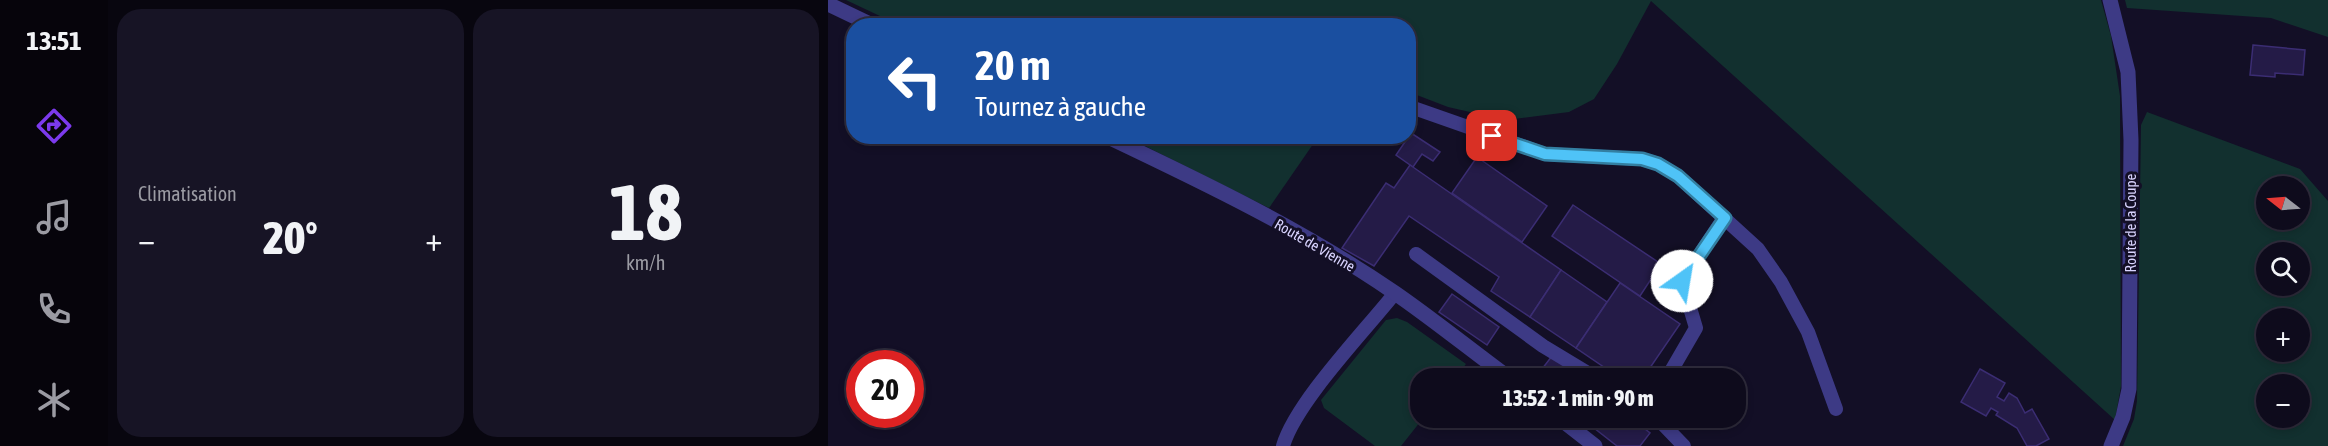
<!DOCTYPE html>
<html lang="fr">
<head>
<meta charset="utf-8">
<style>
  body { margin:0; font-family:"Asap Condensed",sans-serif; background:#171425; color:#f1f3f6; height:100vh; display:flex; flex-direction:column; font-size:22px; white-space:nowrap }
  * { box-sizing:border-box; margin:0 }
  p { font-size:20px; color:#9b9ba3 }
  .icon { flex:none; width:33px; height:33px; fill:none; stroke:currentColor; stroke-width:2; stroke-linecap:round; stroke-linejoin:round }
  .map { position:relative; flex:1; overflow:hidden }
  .panel { display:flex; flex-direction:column; gap:9px; padding:9px; background:#08060f; width:720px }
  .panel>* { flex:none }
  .banner { position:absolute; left:18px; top:18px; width:570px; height:126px; border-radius:24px; box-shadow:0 3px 9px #0003,0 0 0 2px #2e2b3b; background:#1a4fa0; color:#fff; overflow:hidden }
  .needle { width:39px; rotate:287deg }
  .tools { position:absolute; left:1428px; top:176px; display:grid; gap:12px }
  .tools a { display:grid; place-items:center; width:54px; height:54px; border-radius:50%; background:#0e0b1c; box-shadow:0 3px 9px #0003,0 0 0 2px #2e2b3b; font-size:30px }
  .speed { position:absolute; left:18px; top:350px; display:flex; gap:12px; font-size:30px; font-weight:700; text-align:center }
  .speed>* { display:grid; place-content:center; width:78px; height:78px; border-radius:50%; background:#0e0b1c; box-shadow:0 3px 9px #0003,0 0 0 2px #2e2b3b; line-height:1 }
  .speed .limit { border:9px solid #d22; background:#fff; color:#111 }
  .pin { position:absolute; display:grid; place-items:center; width:51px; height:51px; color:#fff; margin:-26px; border-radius:12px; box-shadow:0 3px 9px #0006 }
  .me { position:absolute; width:66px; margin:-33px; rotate:32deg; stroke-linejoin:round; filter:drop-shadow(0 0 4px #0008) }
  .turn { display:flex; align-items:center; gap:21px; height:126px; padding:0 30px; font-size:27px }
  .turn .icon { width:78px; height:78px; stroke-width:2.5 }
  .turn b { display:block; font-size:42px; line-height:51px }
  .big { font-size:45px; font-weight:800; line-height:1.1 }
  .panel .tile { flex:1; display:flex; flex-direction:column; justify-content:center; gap:9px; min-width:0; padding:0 21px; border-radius:24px; background:#171425 }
  .panel .dial { align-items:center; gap:0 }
  .dial b { font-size:78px; line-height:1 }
  .heat { display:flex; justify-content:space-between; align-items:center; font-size:33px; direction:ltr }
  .panel .tiles { flex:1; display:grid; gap:9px; grid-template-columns:repeat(2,1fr) }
  .trip { position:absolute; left:582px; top:368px; width:336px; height:60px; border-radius:24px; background:#0e0b1c; box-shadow:0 3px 9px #0003,0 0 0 2px #2e2b3b; font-weight:800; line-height:60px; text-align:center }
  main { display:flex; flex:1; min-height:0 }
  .dock { display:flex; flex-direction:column; width:108px; justify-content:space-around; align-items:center; background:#06040b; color:#9b9ba3 }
  .dock .icon { width:42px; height:42px }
  .dock .selected { color:#7c3aed }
  .dock b { font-size:27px; color:#f1f3f6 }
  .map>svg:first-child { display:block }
</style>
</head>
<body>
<main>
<nav class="dock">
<b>13:51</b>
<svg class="icon selected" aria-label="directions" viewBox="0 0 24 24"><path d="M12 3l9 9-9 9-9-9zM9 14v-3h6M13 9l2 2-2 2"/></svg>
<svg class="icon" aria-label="music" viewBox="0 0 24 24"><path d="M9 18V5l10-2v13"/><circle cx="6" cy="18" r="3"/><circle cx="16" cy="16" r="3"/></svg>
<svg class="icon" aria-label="phone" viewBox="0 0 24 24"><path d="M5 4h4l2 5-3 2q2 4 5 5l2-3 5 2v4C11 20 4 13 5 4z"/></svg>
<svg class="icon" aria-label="climate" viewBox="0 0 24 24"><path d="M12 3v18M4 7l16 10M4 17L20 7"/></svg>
</nav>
<section class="panel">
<div class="tiles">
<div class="tile"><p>Climatisation</p>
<div class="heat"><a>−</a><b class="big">20°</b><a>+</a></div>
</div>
<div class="tile dial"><b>18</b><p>km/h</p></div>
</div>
</section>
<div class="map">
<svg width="1500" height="446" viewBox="0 0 1500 446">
  <rect width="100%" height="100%" fill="#130f26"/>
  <!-- green -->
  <g fill="#12302f" fill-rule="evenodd">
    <path d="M 18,0 L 1273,0 L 1283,36 L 1292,96 L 1293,386 L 1287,420 L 823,1 L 789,64 L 766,99 L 741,112 L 677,120 L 620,107 L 581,92 L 580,26 L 71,25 Z"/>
    <path d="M 1297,0 L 1500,0 L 1500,37 L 1443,18 L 1299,8 Z"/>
    <path d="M 1319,112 L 1472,169 L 1500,201 L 1500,446 L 1295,446 L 1306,419 L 1309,401 L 1313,125 ZM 1438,186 L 1472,186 L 1472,219 L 1438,219 ZM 1438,252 L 1472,252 L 1472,285 L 1438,285 ZM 1438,318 L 1472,318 L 1472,351 L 1438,351 ZM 1438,384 L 1472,384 L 1472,417 L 1438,417 Z"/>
    <path d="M 299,137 L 490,137 L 441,208 Z"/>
    <path d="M 569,318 L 579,322 L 638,364 L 627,378 L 592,378 L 592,417 L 596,417 L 573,446 L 547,446 L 496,408 L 493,400 L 558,320 Z"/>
  </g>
  <!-- building -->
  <g fill="#241b47" stroke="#3b2d73" stroke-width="1.5">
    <path d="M 1425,45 L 1477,50 L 1475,75 L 1447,73 L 1447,77 L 1422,75 Z"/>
    <path d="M 583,133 L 612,152 L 605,161 L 594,154 L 585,167 L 568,155 Z"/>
    <path d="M 649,157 L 719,206 L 694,242 L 624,193 Z"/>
    <path d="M 582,165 L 733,270 L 702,317 L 663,291 L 671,277 L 581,216 L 546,266 L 514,248 L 558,183 L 566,188 Z"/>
    <path d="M 745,205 L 833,264 L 812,296 L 724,236 Z"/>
    <path d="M 733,270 L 779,302 L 748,348 L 702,317 Z"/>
    <path d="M 792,283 L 852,324 L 815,378 L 792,378 L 748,348 Z"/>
    <path d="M 624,294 L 671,327 L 659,345 L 611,312 Z"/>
    <path d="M 724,356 L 752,378 L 707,378 Z"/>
    <path d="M 1152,369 L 1177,383 L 1169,397 L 1176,401 L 1181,393 L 1189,398 L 1197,413 L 1204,409 L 1221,439 L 1208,446 L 1199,446 L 1189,428 L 1168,415 L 1170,412 L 1163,408 L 1158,416 L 1133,402 Z"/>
    <path d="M 752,417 L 802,417 L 822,433 L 812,446 L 789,446 Z"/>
  </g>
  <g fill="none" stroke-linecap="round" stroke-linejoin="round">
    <!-- service -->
    <g stroke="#3d3a85" stroke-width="14">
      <path d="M 580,106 L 717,154 L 814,159 L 830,164 L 850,176 L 930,249 L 953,282 L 980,332 L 1008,409"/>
      <path d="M 588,254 L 715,346 L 768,378"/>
      <path d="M 839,378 L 868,328 L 854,281 L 896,218"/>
      <path d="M 828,417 L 856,446"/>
      <path d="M 455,446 C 468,402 536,332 567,293"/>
    </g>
    <!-- minor -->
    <g stroke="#3d3a85" stroke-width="15">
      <path d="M 1282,0 L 1300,72 L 1303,140 L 1301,389 L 1295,417 L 1283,446"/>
      <path d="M 0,4 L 46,26"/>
      <path d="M 278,136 C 377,183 477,231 567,293 C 606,320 643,350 681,378"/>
      <path d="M 730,417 L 767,446"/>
    </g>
  </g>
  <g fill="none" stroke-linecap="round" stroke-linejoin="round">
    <defs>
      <path id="route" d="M 664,136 L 717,154 L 814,159 L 830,164 L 850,176 L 897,218 L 854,281"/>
    </defs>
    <!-- route casing -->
    <use href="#route" stroke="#337fa1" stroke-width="15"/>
    <!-- route -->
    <use href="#route" stroke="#4fc3f7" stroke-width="10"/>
  </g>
  <g text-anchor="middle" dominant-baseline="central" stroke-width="6" stroke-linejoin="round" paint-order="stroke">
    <!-- street labels -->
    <g font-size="15" fill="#d9d4ff" stroke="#130f26">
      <text transform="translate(1302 223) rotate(-90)">Route de la Coupe</text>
      <text transform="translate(487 245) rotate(30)">Route de Vienne</text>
    </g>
  </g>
</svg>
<div class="tools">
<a><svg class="needle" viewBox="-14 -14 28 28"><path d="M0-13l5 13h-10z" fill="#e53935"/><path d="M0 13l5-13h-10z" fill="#9b9ba3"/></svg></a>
<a><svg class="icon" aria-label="search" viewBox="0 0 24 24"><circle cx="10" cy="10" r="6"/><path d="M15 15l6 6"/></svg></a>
<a>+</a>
<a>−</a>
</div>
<div class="speed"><div class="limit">20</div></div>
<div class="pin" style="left:664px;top:136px;background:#d93025"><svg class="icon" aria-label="arrive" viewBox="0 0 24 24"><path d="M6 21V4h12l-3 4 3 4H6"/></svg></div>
<svg class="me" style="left:854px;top:281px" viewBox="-20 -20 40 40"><circle r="19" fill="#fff"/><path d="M0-13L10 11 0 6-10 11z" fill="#4fc3f7"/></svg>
<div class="trip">13:52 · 1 min · 90 m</div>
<div class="banner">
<div class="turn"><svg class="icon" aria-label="left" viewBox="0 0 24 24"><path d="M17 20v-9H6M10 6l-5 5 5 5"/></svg><div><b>20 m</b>Tournez à gauche</div></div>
</div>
</div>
</main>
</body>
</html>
